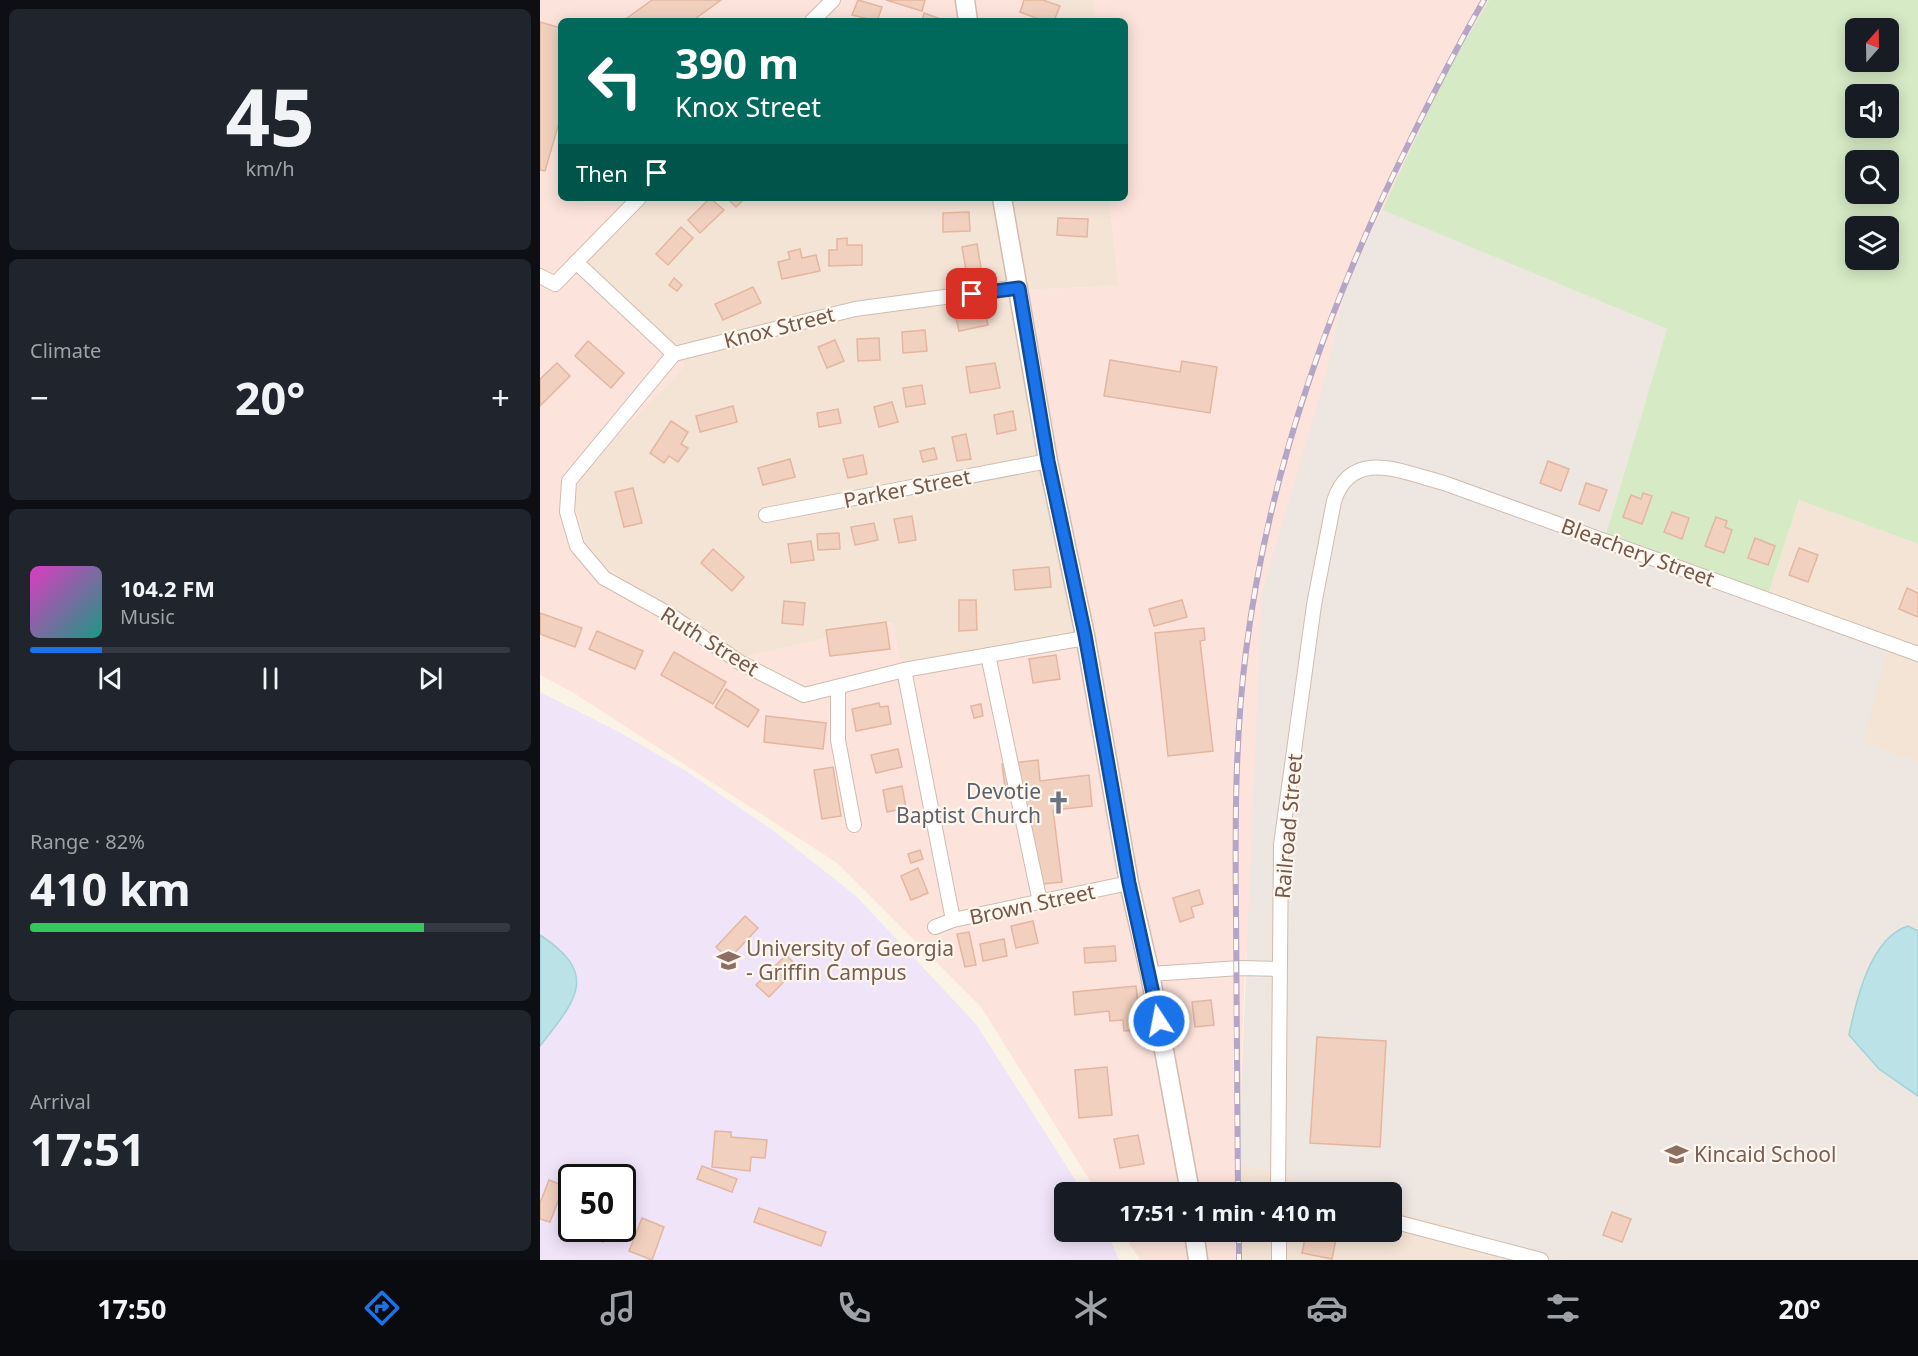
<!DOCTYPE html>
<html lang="en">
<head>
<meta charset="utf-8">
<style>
  body { margin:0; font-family:"Noto Sans",sans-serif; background:#20242c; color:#f1f3f6; height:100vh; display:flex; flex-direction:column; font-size:22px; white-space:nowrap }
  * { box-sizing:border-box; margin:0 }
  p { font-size:20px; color:#9ea1a6 }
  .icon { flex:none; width:33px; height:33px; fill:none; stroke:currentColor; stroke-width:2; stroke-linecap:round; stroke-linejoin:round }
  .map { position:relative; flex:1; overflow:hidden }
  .drawer { display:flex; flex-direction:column; gap:9px; padding:9px; background:#0d0f14; width:540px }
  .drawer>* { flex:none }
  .banner { position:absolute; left:18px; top:18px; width:570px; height:183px; border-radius:9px; box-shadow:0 3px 15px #0003; background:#00695c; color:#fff; overflow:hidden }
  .needle { width:39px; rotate:20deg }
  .buttons { position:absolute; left:1305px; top:18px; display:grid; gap:12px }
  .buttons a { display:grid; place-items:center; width:54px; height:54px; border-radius:9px; background:#171b24; box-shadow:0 3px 15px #0003; font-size:30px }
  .speed { position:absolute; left:18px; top:1164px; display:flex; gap:12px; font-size:30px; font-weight:700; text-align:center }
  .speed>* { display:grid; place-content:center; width:78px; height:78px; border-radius:50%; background:#171b24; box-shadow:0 3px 15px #0003; line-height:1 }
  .speed .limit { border:3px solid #111; border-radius:9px; background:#fff; color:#111 }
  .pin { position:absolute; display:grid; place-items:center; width:51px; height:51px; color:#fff; margin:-26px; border-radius:12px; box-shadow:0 3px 9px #0006 }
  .me { position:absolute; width:66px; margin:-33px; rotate:349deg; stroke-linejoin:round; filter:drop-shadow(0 0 4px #0008) }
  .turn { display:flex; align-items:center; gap:21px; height:126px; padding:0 18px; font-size:27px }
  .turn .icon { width:78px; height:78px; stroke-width:2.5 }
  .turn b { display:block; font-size:42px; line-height:51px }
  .then { display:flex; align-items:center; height:57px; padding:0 18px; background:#0003; gap:12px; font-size:22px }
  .big { font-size:45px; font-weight:700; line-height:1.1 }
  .drawer .widget { flex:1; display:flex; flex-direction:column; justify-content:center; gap:9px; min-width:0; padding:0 21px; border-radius:9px; background:#20242c }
  .drawer .dial { align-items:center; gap:0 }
  .dial b { font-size:78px; line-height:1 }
  .song { display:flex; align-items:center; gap:18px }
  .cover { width:72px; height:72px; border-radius:9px; background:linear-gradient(135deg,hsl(310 70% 55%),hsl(170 70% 35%)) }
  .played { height:6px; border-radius:3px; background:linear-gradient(90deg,#1a73e8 15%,#363941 15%) }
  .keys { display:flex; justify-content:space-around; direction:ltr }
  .heat { display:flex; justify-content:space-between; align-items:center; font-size:33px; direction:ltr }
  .charge { height:9px; border-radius:4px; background:linear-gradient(90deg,#34c759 82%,#363941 0) }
  .trip { position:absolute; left:514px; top:1182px; width:348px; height:60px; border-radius:9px; background:#171b24; box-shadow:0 3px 15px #0003; font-weight:700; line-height:60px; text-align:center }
  .menu { display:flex; height:96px; justify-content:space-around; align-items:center; background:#090b0e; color:#9ea1a6 }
  .menu .icon { width:42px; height:42px }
  .menu .on { color:#1a73e8 }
  .menu b { font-size:27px; color:#f1f3f6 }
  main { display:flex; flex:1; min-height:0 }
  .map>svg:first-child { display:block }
</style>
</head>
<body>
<main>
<section class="drawer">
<div class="widget dial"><b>45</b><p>km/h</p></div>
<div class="widget"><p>Climate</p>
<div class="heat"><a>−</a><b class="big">20°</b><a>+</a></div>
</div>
<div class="widget">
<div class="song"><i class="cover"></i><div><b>104.2 FM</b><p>Music</p></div></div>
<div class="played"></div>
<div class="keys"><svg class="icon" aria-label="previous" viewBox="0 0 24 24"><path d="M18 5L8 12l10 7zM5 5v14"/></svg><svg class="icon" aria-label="pause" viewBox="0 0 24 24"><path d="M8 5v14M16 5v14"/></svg><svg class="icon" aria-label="next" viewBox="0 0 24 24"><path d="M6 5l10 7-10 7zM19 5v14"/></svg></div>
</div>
<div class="widget"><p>Range · 82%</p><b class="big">410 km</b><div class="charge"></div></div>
<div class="widget"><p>Arrival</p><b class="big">17:51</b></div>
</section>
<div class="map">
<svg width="1378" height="1260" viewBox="0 0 1378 1260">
  <rect width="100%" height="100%" fill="#fcf3e7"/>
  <!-- residential -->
  <g fill="#f4e4d6">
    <path d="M 504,0 L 553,0 L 555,21 L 488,21 Z"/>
    <path d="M 109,198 L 569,198 L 579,286 L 479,290 L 547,637 L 363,671 L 352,623 L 205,657 L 50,557 L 29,487 L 37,270 Z"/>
    <path d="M 1259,500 L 1378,544 L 1378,763 L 1323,742 L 1227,598 Z"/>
    <path d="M 698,1162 L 799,1192 L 697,1192 Z"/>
    <path d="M 852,1209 L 1024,1260 L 695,1260 L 696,1232 L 852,1232 Z"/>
  </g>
  <!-- commercial -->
  <g fill="#fce3db">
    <path d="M 0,0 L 504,0 L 488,21 L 21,21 L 21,198 L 109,198 L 37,271 L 146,365 L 29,487 L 50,557 L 205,657 L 353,623 L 363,670 L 546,636 L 478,290 L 579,286 L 569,198 L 585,198 L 585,21 L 555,21 L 553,0 L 949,0 L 907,72 L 805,289 L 783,385 L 705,966 L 697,1192 L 557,1192 L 441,1007 L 297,863 L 32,692 L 0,675 Z"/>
    <path d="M 582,1232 L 696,1232 L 695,1260 L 600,1260 Z"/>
  </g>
  <!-- industrial -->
  <path fill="#ede6e1" d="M 842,210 L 1127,329 L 1064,541 L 1350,641 L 1323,742 L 1378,763 L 1378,1260 L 1024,1260 L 852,1209 L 852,1192 L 799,1192 L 698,1162 L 722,593 L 783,385 L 805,289 Z"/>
  <!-- education -->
  <path fill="#f0e4f9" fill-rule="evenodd" d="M 0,692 L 79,732 L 146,771 L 235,832 L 316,896 L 436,1024 L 543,1192 L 525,1192 L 525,1232 L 567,1232 L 579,1260 L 0,1260 ZM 32,1178 L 82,1178 L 82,1228 L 32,1228 Z"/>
  <!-- green -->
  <path fill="#d6eac5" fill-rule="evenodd" d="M 949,0 L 1378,0 L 1378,544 L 1259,500 L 1227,598 L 1064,541 L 1127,329 L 842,210 L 907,72 ZM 1316,28 L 1348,28 L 1348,62 L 1316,62 ZM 1316,94 L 1348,94 L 1348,128 L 1316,128 ZM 1316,160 L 1348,160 L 1348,194 L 1316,194 ZM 1316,226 L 1348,226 L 1348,260 L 1316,260 Z"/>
  <!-- water -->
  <g fill="#bbe2e6" stroke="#a2d2d7" stroke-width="1.5">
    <path d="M 1368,926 L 1378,931 L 1378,1096 L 1339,1069 L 1309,1035 C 1316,1001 1330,938 1368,926 Z"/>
    <path d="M 0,935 C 61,975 35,1001 0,1046 Z"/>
  </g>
  <!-- building -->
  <g fill="#f1d0bf" stroke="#e4b6a0" stroke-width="1.5">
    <path d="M 112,0 L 181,0 L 152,21 L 83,21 Z"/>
    <path d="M 318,0 L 342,7 L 337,21 L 312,15 Z"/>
    <path d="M 346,0 L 385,0 L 382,11 Z"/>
    <path d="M 484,0 L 503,0 L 520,6 L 514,21 L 504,21 L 480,12 Z"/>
    <path d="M 384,13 L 406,21 L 382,21 Z"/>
    <path d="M 0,22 L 21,28 L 21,116 L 5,171 L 0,170 Z"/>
    <path d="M 170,198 L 184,210 L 160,233 L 148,220 Z"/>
    <path d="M 187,198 L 205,198 L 196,207 Z"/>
    <path d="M 429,212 L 430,231 L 403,232 L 403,213 Z"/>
    <path d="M 518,218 L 548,219 L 547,237 L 517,235 Z"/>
    <path d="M 141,227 L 153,238 L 128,265 L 116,254 Z"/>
    <path d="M 307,238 L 307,245 L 322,245 L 322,265 L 289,266 L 289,250 L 297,250 L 297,239 Z"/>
    <path d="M 437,244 L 441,268 L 426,270 L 422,247 Z"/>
    <path d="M 260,249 L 262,258 L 276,255 L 280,271 L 242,279 L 238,262 L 250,259 L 248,252 Z"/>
    <path d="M 134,278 L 142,285 L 137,291 L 129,285 Z"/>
    <path d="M 213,287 L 221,303 L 183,320 L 175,304 Z"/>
    <path d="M 444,304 L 448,325 L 419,331 L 414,310 Z"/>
    <path d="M 385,330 L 387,351 L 363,353 L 362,332 Z"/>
    <path d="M 339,338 L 340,360 L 318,361 L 317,339 Z"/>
    <path d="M 295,340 L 304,361 L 287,368 L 278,347 Z"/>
    <path d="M 48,341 L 84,373 L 71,388 L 35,356 Z"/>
    <path d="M 570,360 L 640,372 L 642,361 L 677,367 L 670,413 L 564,396 Z"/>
    <path d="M 17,363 L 30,376 L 0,406 L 0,379 Z"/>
    <path d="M 455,363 L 460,388 L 430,393 L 426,367 Z"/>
    <path d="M 382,385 L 385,404 L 366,407 L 363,388 Z"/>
    <path d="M 352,402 L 358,422 L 339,427 L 334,407 Z"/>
    <path d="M 193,406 L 197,422 L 160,432 L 156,416 Z"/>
    <path d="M 298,409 L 301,423 L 279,427 L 277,413 Z"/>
    <path d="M 473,411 L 476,430 L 457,434 L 454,415 Z"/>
    <path d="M 131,421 L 148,432 L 141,444 L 148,448 L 138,462 L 129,456 L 124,463 L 110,453 Z"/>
    <path d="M 426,434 L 431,459 L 417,461 L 412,437 Z"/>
    <path d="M 394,448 L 397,459 L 383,462 L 380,451 Z"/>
    <path d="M 323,455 L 327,474 L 308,478 L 303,459 Z"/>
    <path d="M 250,459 L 255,477 L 223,485 L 218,468 Z"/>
    <path d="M 1008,461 L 1029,469 L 1021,491 L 1000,483 Z"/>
    <path d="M 1046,483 L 1067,490 L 1059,511 L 1039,504 Z"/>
    <path d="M 93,488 L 102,523 L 84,527 L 75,492 Z"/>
    <path d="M 1103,493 L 1112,496 L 1102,524 L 1083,517 L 1091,495 L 1101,499 Z"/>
    <path d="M 1132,512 L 1149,518 L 1142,539 L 1124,532 Z"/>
    <path d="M 372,516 L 376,540 L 359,543 L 354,519 Z"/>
    <path d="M 1176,517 L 1187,521 L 1185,527 L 1192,530 L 1184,553 L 1165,546 Z"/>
    <path d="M 334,523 L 338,540 L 315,545 L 311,527 Z"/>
    <path d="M 299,533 L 300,549 L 278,550 L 277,534 Z"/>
    <path d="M 1215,538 L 1235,546 L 1228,565 L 1208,558 Z"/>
    <path d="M 271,541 L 274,560 L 251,563 L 248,544 Z"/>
    <path d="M 1259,548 L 1278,555 L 1268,582 L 1249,575 Z"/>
    <path d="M 173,549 L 204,577 L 192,591 L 161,563 Z"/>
    <path d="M 509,567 L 511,587 L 475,590 L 473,570 Z"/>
    <path d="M 1367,588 L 1378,593 L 1378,617 L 1359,609 Z"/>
    <path d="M 419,600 L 436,600 L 437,630 L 419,631 Z"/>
    <path d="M 642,600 L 647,617 L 614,626 L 609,609 Z"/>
    <path d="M 244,601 L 265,603 L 263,625 L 242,623 Z"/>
    <path d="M 0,613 L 42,628 L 35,647 L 0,634 Z"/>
    <path d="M 346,622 L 350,649 L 290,656 L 286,630 Z"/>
    <path d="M 664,628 L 665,640 L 660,641 L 673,751 L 628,756 L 615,633 Z"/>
    <path d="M 57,631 L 103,651 L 95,669 L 49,649 Z"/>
    <path d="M 134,652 L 186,682 L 173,704 L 121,675 Z"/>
    <path d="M 516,655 L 520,679 L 493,683 L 489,659 Z"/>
    <path d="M 186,689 L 219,710 L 208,727 L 175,707 Z"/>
    <path d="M 339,703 L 340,707 L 348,706 L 351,724 L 316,731 L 312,709 Z"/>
    <path d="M 441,704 L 443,716 L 434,718 L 431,706 Z"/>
    <path d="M 226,716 L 286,723 L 283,749 L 224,742 Z"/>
    <path d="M 358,749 L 362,767 L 336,773 L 331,755 Z"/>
    <path d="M 498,760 L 500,781 L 549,775 L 552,806 L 513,810 L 522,882 L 493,885 L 481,785 L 465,787 L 462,764 Z"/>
    <path d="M 293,767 L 301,816 L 282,819 L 274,770 Z"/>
    <path d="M 362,786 L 366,808 L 347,812 L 343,790 Z"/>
    <path d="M 380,850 L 383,859 L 371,863 L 368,854 Z"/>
    <path d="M 378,868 L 388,893 L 371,900 L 361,876 Z"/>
    <path d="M 659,890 L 663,904 L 651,907 L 654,917 L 640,922 L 633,898 Z"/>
    <path d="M 205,916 L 218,928 L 189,959 L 176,947 Z"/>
    <path d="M 493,921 L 498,943 L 476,948 L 471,926 Z"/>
    <path d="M 429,932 L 436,965 L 425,967 L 417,934 Z"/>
    <path d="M 464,939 L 467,956 L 443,961 L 440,944 Z"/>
    <path d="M 575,946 L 576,961 L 545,963 L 544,948 Z"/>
    <path d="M 246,955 L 258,967 L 229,997 L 216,985 Z"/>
    <path d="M 596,986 L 601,1030 L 584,1031 L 583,1020 L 570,1021 L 569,1011 L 535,1015 L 533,992 Z"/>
    <path d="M 671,1000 L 674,1025 L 655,1027 L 652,1002 Z"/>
    <path d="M 777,1037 L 846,1041 L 840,1147 L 770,1143 Z"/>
    <path d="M 567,1067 L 572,1115 L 539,1118 L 535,1070 Z"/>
    <path d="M 175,1131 L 191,1132 L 191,1137 L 227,1140 L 225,1158 L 211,1157 L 210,1171 L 172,1167 Z"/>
    <path d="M 598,1135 L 604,1164 L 580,1168 L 574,1139 Z"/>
    <path d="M 162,1166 L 197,1179 L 192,1192 L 157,1179 Z"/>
    <path d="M 9,1180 L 24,1186 L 10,1222 L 0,1219 L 0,1203 Z"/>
    <path d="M 219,1208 L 286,1232 L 281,1246 L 214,1222 Z"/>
    <path d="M 1072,1212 L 1091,1219 L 1082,1242 L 1063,1235 Z"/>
    <path d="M 102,1218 L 124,1227 L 112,1260 L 89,1251 Z"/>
    <path d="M 41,1228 L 68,1228 L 63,1242 L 40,1233 Z"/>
    <path d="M 766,1233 L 796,1239 L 792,1259 L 762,1253 Z"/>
  </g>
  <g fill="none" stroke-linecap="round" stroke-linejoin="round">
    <defs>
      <g id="minor">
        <path d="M 272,21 L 293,0"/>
        <path d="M 36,262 L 134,354 L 315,309 L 479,287"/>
        <path d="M 0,276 L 15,284 L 99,198"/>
        <path d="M 134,354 L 29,481 L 27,512 L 37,546 L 64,578 L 127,613 L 201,663 L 264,695 L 364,670 L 545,638"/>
        <path d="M 226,515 L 508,461"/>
        <path d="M 448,655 L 500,902"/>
        <path d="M 364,670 L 413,920"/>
        <path d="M 298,688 L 298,740 L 314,825"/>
        <path d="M 395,927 L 413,920 L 589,883"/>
        <path d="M 610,974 L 700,968 L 739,969"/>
        <path d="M 738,1192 L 741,845 L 774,605 L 794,501 C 812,446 864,473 904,483 L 1378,654"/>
        <path d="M 852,1221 L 1001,1260"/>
        <path d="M 739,1232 L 739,1260"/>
      </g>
      <g id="secondary">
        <path d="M 425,0 L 428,21"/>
        <path d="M 462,198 L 508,461 L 545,635 L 589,883 L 610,974 L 650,1192"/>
        <path d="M 654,1232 L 658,1260"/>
      </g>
    </defs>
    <!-- minor casing -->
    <use href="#minor" stroke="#d0bcaf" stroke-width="16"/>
    <!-- secondary casing -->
    <use href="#secondary" stroke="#d3bcad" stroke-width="21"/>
    <!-- minor -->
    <use href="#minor" stroke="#fff" stroke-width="14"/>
    <!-- secondary -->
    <use href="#secondary" stroke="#fff" stroke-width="18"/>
    <defs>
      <g id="rail">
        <path d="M 698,1192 C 697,1099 696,1006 696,912 C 695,825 695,737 706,651 C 728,474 787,308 866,149 C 891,98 916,48 944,0"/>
        <path d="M 699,1232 L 699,1260"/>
      </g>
    </defs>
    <!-- rail casing -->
    <use href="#rail" stroke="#b5a5c6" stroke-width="6"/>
    <!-- rail -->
    <use href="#rail" stroke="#fff7ee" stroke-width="4" stroke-dasharray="11" stroke-linecap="butt"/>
  </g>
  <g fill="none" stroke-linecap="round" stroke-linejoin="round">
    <defs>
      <path id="route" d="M 432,294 L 479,288 L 508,461 L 545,635 L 589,883 L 619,1021"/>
    </defs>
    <!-- route casing -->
    <use href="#route" stroke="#114b97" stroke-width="15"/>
    <!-- route -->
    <use href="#route" stroke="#1a73e8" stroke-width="10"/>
  </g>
  <!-- icons -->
  <defs>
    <symbol id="church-bare" viewBox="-9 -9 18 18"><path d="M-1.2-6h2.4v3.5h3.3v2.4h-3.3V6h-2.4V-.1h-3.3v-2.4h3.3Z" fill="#6b7280" stroke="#fff7ee" stroke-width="2.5" paint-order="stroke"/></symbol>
    <symbol id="university-bare" viewBox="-9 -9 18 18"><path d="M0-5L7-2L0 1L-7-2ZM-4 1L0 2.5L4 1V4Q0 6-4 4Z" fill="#8d6e63" stroke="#fff7ee" stroke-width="2.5" paint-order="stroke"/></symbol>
    <symbol id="school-bare" viewBox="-9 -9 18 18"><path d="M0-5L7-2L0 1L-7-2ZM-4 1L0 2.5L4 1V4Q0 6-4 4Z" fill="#8d6e63" stroke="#fff7ee" stroke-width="2.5" paint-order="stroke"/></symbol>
  </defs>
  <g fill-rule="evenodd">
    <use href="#church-bare" x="502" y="786" width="33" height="33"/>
    <use href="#university-bare" x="172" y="944" width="33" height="33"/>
    <use href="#school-bare" x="1120" y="1138" width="33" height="33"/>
  </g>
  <g text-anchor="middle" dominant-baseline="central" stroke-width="4.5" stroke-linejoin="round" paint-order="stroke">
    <!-- street labels -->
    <g font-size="21" fill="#76584b" stroke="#fff7ee">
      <text transform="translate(239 327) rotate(-14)">Knox Street</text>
      <text transform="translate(367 488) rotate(-11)">Parker Street</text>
      <text transform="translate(1098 552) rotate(20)">Bleachery Street</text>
      <text transform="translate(170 641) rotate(32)">Ruth Street</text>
      <text transform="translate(748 826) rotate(-85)">Railroad Street</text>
      <text transform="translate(492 904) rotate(-12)">Brown Street</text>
    </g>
    <!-- worship labels -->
    <g font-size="21" fill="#5b616d" stroke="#fff7ee" text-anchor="end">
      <text x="501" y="791">Devotie<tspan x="501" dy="24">Baptist Church</tspan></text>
    </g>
    <!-- education labels -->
    <g font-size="21" fill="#785e54" stroke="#fff7ee" text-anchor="start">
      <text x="206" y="948">University of Georgia<tspan x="206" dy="24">- Griffin Campus</tspan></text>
      <text x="1154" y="1154">Kincaid School</text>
    </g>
  </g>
</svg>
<div class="buttons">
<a><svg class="needle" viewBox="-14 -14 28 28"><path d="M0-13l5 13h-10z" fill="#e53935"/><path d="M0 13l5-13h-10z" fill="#9ea1a6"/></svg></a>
<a><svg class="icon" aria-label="sound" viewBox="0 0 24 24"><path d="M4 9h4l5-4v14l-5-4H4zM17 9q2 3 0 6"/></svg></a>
<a><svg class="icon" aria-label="search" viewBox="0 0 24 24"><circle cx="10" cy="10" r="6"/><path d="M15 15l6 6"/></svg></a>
<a><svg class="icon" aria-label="layers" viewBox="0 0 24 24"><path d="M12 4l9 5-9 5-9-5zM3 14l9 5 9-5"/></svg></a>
</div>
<div class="speed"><div class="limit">50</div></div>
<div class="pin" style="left:432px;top:294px;background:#d93025"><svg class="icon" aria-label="arrive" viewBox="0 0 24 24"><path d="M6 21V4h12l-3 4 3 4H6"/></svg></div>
<svg class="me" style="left:619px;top:1021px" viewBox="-20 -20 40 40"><circle r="17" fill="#1a73e8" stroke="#fff" stroke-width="3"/><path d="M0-11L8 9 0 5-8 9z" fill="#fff"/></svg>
<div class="trip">17:51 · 1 min · 410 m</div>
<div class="banner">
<div class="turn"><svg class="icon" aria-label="left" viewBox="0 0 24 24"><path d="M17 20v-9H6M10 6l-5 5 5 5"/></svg><div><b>390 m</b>Knox Street</div></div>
<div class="then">Then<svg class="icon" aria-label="arrive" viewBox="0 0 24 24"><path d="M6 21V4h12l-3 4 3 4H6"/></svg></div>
</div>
</div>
</main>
<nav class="menu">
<b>17:50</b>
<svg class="icon on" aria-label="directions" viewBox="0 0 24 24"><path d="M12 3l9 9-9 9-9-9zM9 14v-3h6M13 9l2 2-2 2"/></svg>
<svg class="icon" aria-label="music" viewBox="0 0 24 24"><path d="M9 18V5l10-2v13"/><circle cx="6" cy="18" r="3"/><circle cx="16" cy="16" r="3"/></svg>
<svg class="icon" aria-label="phone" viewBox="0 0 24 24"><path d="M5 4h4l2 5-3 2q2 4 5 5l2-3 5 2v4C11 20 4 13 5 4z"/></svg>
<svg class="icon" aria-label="climate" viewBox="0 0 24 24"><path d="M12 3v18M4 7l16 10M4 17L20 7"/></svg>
<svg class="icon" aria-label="car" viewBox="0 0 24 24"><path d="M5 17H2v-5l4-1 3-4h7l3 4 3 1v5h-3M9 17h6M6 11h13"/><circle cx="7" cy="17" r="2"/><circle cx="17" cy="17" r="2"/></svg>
<svg class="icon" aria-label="filters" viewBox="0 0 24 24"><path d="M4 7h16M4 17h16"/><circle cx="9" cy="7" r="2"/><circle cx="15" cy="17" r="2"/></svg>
<b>20°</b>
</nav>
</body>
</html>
